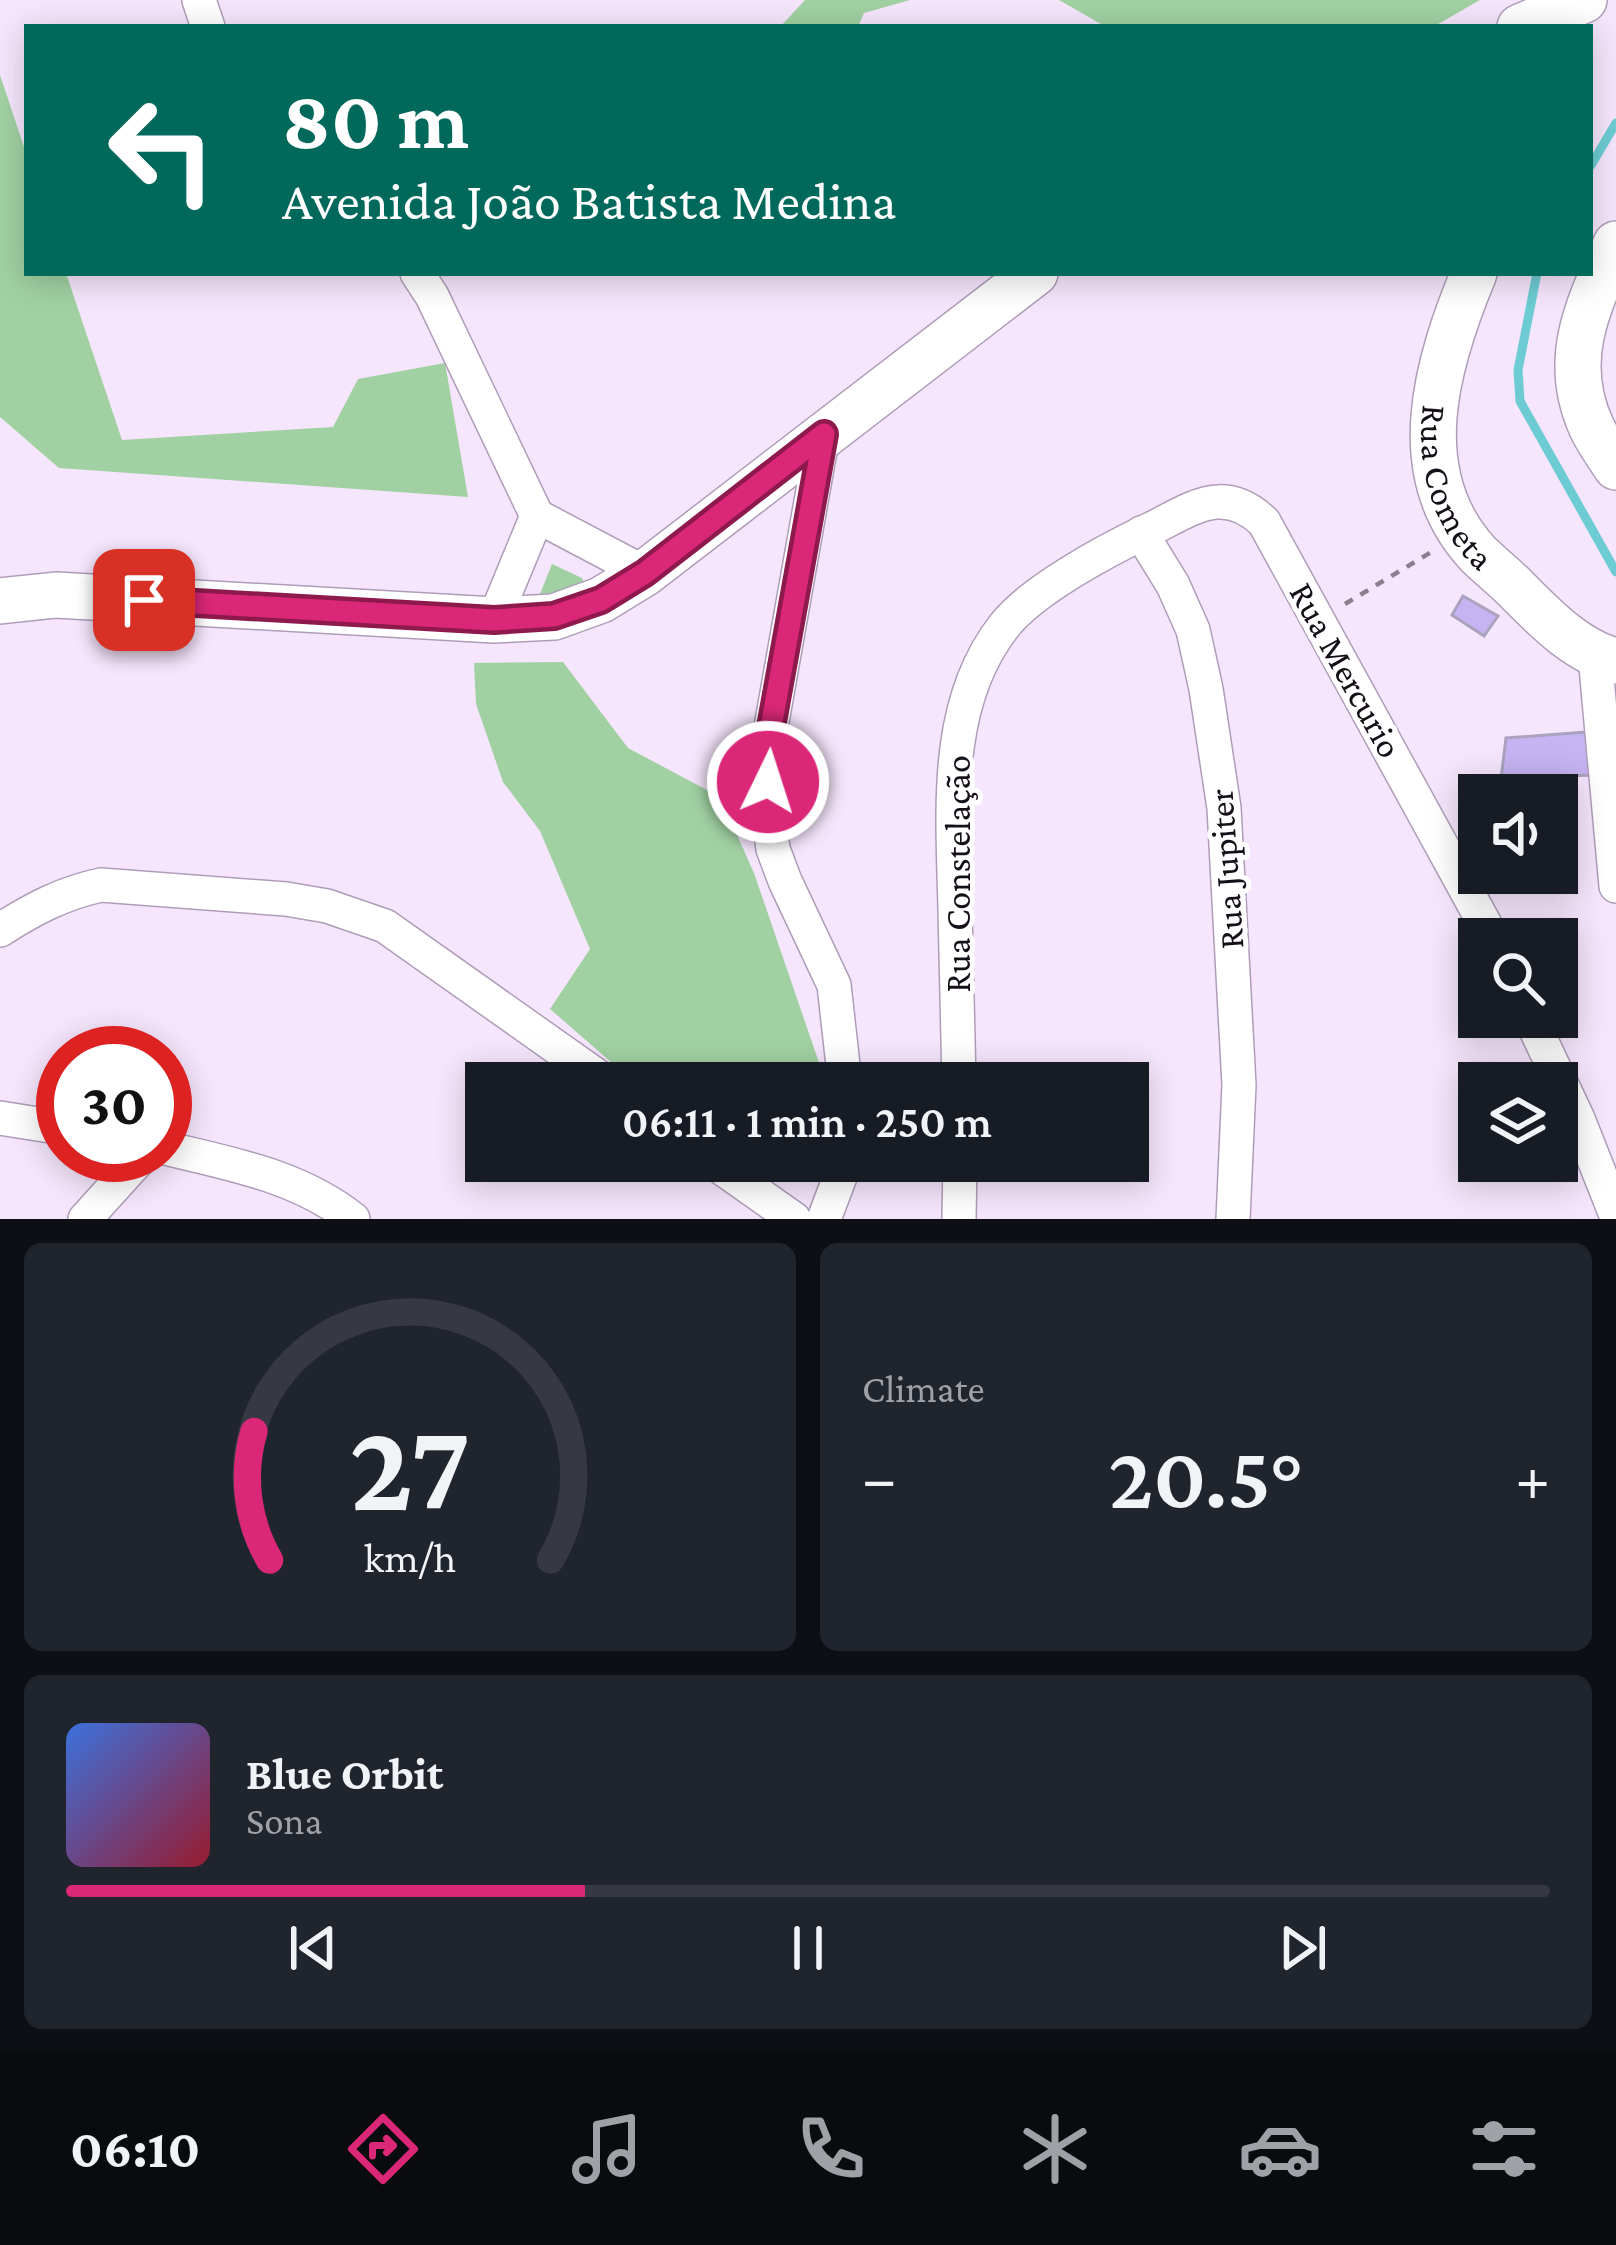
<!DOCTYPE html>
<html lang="en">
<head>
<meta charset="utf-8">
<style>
  body { margin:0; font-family:"Crimson Pro",serif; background:#20242c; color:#f1f3f6; height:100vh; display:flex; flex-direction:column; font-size:45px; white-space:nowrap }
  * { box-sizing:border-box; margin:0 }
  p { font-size:39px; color:#9ea1a6 }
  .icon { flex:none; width:66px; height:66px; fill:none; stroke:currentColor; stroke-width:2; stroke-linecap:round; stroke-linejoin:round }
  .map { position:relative; height:1219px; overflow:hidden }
  .panel { display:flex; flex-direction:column; gap:24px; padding:24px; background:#0d0f14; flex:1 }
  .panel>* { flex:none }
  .hud { position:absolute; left:24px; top:24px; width:1569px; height:252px; border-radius:0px; box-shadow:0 6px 30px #0003; background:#00695c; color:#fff; overflow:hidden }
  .tools { position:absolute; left:1458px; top:774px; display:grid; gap:24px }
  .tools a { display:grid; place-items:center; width:120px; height:120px; border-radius:0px; background:#171b24; box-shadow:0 6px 30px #0003; font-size:60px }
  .speed { position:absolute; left:36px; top:1026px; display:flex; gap:24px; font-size:60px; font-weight:700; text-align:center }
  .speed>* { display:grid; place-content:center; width:156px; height:156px; border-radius:50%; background:#171b24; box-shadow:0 6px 30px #0003; line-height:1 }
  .speed .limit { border:18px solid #d22; background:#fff; color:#111 }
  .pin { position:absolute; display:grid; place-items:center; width:102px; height:102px; color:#fff; margin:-51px; border-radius:24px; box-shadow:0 6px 18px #0006 }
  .me { position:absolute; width:132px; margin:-66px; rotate:4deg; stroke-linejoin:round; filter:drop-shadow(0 0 9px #0008) }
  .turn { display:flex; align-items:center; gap:42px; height:252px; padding:0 60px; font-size:54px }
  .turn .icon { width:156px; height:156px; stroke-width:2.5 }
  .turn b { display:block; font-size:84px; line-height:102px }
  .big { font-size:90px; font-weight:600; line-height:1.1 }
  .panel .card { flex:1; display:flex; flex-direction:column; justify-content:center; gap:18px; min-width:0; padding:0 42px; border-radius:18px; background:#20242c }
  .panel .dial { align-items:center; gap:0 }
  .dial svg { height:312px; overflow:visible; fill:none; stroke:#363941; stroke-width:7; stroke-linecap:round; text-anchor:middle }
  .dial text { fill:#f1f3f6; stroke:none }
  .song { display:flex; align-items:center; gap:36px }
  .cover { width:144px; height:144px; border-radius:18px; background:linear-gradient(135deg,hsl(220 70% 55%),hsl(350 70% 35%)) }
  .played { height:12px; border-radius:6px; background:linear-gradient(90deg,#db2777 35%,#363941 35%) }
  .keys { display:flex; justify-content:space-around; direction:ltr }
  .heat { display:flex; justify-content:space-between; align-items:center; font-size:66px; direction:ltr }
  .panel .tiles { flex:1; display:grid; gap:24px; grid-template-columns:1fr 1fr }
  .card:last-child { grid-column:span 2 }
  .trip { position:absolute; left:465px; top:1062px; width:684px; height:120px; border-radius:0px; background:#171b24; box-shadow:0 6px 30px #0003; font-weight:600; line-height:120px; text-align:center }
  .menu { display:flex; height:192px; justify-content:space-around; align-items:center; background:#090b0e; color:#9ea1a6 }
  .menu .icon { width:84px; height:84px }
  .menu .active { color:#db2777 }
  .menu b { font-size:54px; color:#f1f3f6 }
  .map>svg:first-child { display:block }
</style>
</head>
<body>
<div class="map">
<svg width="1616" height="1219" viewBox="0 0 1616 1219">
  <rect width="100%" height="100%" fill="#f6e6fd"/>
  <!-- green -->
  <g fill="#a1d1a3">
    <path d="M 805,0 L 910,0 L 864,13 L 858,27 L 780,27 Z"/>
    <path d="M 1059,0 L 1480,0 L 1433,27 L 1106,27 Z"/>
    <path d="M 0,75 L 27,156 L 27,273 L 66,273 L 122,440 L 333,427 L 358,379 L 445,363 L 468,497 L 59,468 L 0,417 Z"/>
    <path d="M 552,564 L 582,578 L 586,587 L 536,604 Z"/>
    <path d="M 563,662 L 628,748 L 720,797 L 754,873 L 826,1083 L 635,1083 L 550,1009 L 590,949 L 540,831 L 503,782 L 476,704 L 474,663 Z"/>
  </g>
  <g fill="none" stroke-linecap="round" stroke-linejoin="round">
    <!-- stream -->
    <g stroke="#6dccd3" stroke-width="9">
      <path d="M 1590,167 L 1616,123"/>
      <path d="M 1537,273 L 1518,370 L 1520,401 L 1616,572"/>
    </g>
  </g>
  <!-- building -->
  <g fill="#c6b3f2" stroke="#aaa2bf" stroke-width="3">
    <path d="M 1463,596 L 1498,616 L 1484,636 L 1452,615 Z"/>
    <path d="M 1585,732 L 1595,775 L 1526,777 L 1526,795 L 1499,795 L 1506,738 Z"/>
  </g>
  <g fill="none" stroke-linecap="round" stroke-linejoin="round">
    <defs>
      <g id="street">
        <path d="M 199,0 L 208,27"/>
        <path d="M 417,273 L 432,296 L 537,516 L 645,573"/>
        <path d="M 823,434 L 768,744 L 769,819 L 773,849 L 785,881 L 834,985 L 845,1083"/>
        <path d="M 1141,533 L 1173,585 L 1193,630 L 1206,689 L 1224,808 L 1239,1085 L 1233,1219"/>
        <path d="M 494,620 L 537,516"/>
        <path d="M 1595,656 L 1616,886"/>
        <path d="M 0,930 C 33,909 63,893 101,885 L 286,899 L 327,906 L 385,926 L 607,1083"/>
        <path d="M 1530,1017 L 1578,1119 L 1616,1215"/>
        <path d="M 959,1083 C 958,1025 956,967 955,909 C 953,814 942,705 1004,626 C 1032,590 1107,550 1149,530 C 1192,509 1223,483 1264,522 L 1493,939"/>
        <path d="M 0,1118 L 63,1128"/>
        <path d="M 165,1148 C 231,1164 299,1176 353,1219"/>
        <path d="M 712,1161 L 794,1219"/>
        <path d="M 85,1219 L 143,1155"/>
        <path d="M 824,1219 L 846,1161"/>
        <path d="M 959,1219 L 960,1161"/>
      </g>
      <g id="secondary">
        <path d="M 1520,27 L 1584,0"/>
        <path d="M 1616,244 C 1588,305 1561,359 1591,426 C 1597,440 1608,454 1616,467"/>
        <path id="s1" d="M 1474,273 C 1437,362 1403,473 1478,554 C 1491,567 1506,578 1519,592 C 1546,619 1578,652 1616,661"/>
        <path d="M 0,601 L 56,595 L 494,620 L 554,617 L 601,600 L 645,573 L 1035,273"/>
      </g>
    </defs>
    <!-- street casing -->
    <use href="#street" stroke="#af9db8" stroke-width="36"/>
    <!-- secondary casing -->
    <use href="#secondary" stroke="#af9db8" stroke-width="48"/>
    <!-- path -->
    <path stroke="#8a7f8f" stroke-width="4.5" stroke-dasharray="9 9" stroke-linecap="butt" d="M 1345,604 L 1433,551"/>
    <!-- street -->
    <use href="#street" stroke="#fff" stroke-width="33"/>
    <!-- secondary -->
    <use href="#secondary" stroke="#fff" stroke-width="45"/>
  </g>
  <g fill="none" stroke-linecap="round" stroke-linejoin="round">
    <defs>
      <path id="route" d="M 144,600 L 494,620 L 554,616 L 601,600 L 645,573 L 824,434 L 768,744 L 768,782"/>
    </defs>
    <!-- route casing -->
    <use href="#route" stroke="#8e194d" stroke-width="30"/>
    <!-- route -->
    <use href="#route" stroke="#db2777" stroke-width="21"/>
  </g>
  <g text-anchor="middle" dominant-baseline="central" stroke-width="10" stroke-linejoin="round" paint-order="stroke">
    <!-- street labels -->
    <g font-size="36" fill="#150f18" stroke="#fff">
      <text stroke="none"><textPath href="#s1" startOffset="225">Rua Cometa</textPath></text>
      <text transform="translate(1346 670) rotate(61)">Rua Mercurio</text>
      <text transform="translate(1226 869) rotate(-94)">Rua Jupiter</text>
      <text transform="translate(958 874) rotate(-90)">Rua Constelação</text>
    </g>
  </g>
</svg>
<div class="tools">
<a><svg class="icon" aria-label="sound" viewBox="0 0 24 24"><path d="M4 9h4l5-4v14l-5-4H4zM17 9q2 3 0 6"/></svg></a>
<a><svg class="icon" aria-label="search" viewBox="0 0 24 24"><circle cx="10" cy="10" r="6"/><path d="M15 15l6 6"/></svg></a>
<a><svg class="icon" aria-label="layers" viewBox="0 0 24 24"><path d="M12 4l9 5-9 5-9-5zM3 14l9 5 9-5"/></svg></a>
</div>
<div class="speed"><div class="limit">30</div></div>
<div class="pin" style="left:144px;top:600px;background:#d93025"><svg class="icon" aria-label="arrive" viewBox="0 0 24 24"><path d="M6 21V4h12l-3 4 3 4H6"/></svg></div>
<svg class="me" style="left:768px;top:782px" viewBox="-20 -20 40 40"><circle r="17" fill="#db2777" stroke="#fff" stroke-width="3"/><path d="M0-11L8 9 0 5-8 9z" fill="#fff"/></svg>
<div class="trip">06:11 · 1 min · 250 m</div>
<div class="hud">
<div class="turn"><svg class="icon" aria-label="left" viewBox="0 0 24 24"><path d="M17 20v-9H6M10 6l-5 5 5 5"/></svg><div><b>80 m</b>Avenida João Batista Medina</div></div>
</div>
</div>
<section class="panel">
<div class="tiles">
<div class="card dial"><svg viewBox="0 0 100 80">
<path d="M14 69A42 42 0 1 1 86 69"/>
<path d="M14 69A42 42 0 0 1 10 36" stroke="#db2777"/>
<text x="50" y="56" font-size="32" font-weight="700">27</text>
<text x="50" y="72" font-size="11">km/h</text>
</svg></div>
<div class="card"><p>Climate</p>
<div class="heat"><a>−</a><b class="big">20.5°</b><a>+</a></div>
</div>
<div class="card">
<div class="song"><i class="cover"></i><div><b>Blue Orbit</b><p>Sona</p></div></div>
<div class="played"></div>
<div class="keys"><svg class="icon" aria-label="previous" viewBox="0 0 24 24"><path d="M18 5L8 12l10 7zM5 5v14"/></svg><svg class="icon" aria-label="pause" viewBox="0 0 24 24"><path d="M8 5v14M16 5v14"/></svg><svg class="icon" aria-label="next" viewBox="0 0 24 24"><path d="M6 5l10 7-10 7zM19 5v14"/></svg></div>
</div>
</div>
</section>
<nav class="menu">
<b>06:10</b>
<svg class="icon active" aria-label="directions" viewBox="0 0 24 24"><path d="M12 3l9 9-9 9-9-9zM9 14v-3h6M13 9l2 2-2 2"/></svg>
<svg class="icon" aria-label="music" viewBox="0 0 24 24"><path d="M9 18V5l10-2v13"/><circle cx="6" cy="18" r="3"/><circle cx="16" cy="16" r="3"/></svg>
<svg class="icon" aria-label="phone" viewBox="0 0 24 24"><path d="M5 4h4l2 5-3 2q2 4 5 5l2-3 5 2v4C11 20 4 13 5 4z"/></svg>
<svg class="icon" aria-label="climate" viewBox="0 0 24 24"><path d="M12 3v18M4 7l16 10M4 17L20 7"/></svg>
<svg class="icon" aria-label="car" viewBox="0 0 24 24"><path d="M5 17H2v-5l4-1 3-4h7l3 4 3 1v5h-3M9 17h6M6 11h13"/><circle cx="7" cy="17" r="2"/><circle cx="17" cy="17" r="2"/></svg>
<svg class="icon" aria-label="filters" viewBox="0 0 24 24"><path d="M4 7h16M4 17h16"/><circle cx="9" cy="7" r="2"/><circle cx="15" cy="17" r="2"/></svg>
</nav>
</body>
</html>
